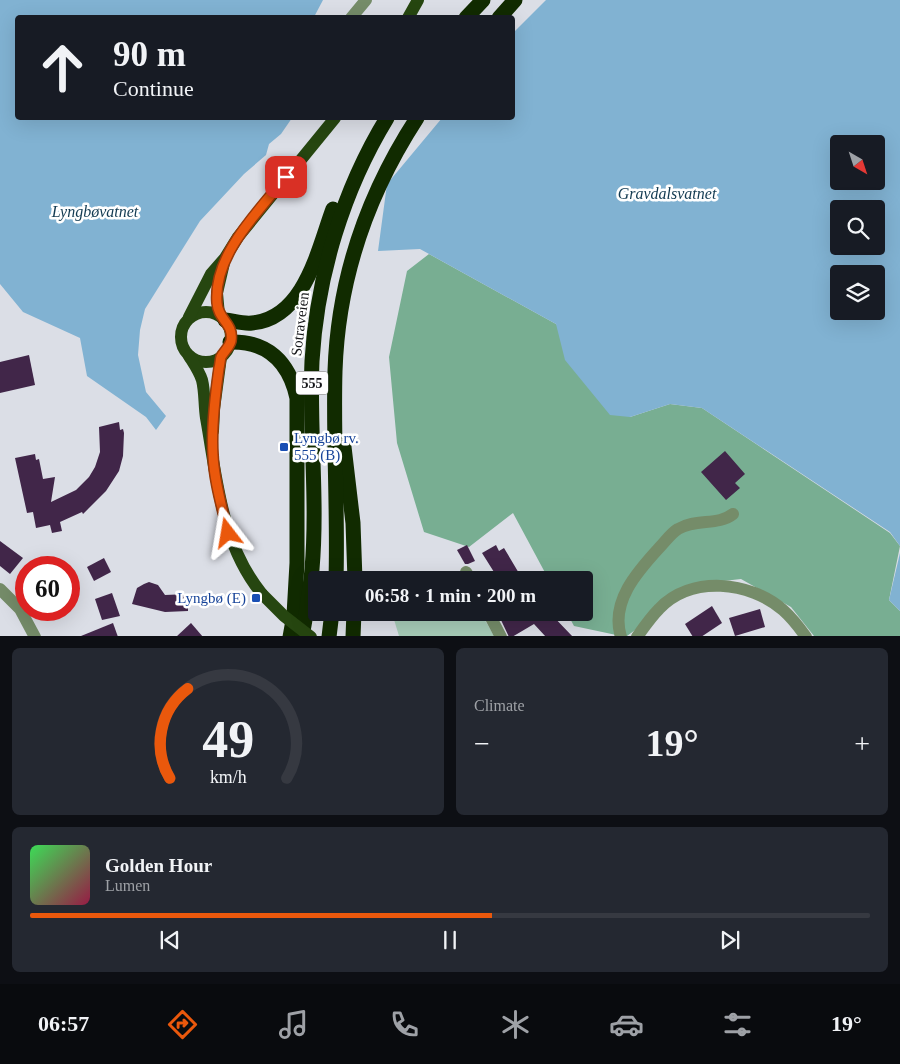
<!DOCTYPE html>
<html lang="en">
<head>
<meta charset="utf-8">
<style>
  body { margin:0; font-family:Georgia,serif; background:#242831; color:#f1f3f6; height:100vh; display:flex; flex-direction:column; font-size:19px; white-space:nowrap }
  * { box-sizing:border-box; margin:0 }
  p { font-size:16px; color:#9ea1a6 }
  .icon { flex:none; width:28px; height:28px; fill:none; stroke:currentColor; stroke-width:2; stroke-linecap:round; stroke-linejoin:round }
  .map { position:relative; height:636px; overflow:hidden }
  .panel { display:flex; flex-direction:column; gap:12px; padding:12px; background:#0d0f14; flex:1 }
  .panel>* { flex:none }
  .top-card { position:absolute; left:15px; top:15px; width:500px; height:105px; border-radius:5px; box-shadow:0 5px 20px #0002; background:#171b24; color:#f1f3f6; overflow:hidden }
  .needle { width:32px; rotate:141deg }
  .buttons { position:absolute; left:830px; top:135px; display:grid; gap:10px }
  .buttons a { display:grid; place-items:center; width:55px; height:55px; border-radius:5px; background:#171b24; box-shadow:0 5px 20px #0002; font-size:25px }
  .speed { position:absolute; left:15px; top:556px; display:flex; gap:10px; font-size:25px; font-weight:700; text-align:center }
  .speed>* { display:grid; place-content:center; width:65px; height:65px; border-radius:50%; background:#171b24; box-shadow:0 5px 20px #0002; line-height:1 }
  .speed .limit { border:8px solid #d22; background:#fff; color:#111 }
  .pin { position:absolute; display:grid; place-items:center; width:42px; height:42px; color:#fff; margin:-21px; border-radius:10px; box-shadow:0 2px 8px #0006 }
  .me { position:absolute; width:55px; margin:-28px; rotate:346deg; stroke-linejoin:round; filter:drop-shadow(0 0 4px #0008) }
  .turn { display:flex; align-items:center; gap:18px; height:105px; padding:0 15px; font-size:22px }
  .turn .icon { width:65px; height:65px; stroke-width:2.5 }
  .turn b { display:block; font-size:35px; line-height:42px }
  .big { font-size:38px; font-weight:600; line-height:1.1 }
  .panel .tile { flex:1; display:flex; flex-direction:column; justify-content:center; gap:8px; min-width:0; padding:0 18px; border-radius:8px; background:#242831 }
  .panel .dial { align-items:center; gap:0 }
  .dial svg { height:130px; overflow:visible; fill:none; stroke:#363941; stroke-width:7; stroke-linecap:round; text-anchor:middle }
  .dial text { fill:#f1f3f6; stroke:none }
  .song { display:flex; align-items:center; gap:15px }
  .cover { width:60px; height:60px; border-radius:8px; background:linear-gradient(135deg,hsl(130 70% 55%),hsl(340 70% 35%)) }
  .played { height:5px; border-radius:2px; background:linear-gradient(90deg,#ea580c 55%,#363941 55%) }
  .keys { display:flex; justify-content:space-around; direction:ltr }
  .heat { display:flex; justify-content:space-between; align-items:center; font-size:28px; direction:ltr }
  .panel .tiles { flex:1; display:grid; gap:12px; grid-template-columns:1fr 1fr }
  .tile:last-child { grid-column:span 2 }
  .trip { position:absolute; left:308px; top:571px; width:285px; height:50px; border-radius:5px; background:#171b24; box-shadow:0 5px 20px #0002; font-weight:600; line-height:50px; text-align:center }
  .menu { display:flex; height:80px; justify-content:space-around; align-items:center; background:#090b0e; color:#9ea1a6 }
  .menu .icon { width:35px; height:35px }
  .menu .selected { color:#ea580c }
  .menu b { font-size:22px; color:#f1f3f6 }
  .map>svg:first-child { display:block }
</style>
</head>
<body>
<div class="map">
<svg width="900" height="637" viewBox="0 0 900 637">
  <rect width="100%" height="100%" fill="#dbdee6"/>
  <!-- green -->
  <path fill="#a7ccb8" d="M 392,613 L 481,613 L 494,636 L 399,636 Z"/>
  <!-- forest -->
  <path fill="#78ae92" d="M 429,254 L 556,324 L 630,417 L 670,404 L 702,408 L 890,533 L 900,546 L 889,600 L 900,611 L 900,636 L 814,636 L 791,607 L 741,579 L 697,584 L 627,636 L 621,636 L 574,626 L 567,613 L 584,612 L 584,580 L 549,580 L 513,513 L 469,547 L 424,532 L 397,443 L 389,357 L 407,271 Z"/>
  <!-- water -->
  <g fill="#81b2d2" fill-rule="evenodd">
    <path d="M 0,0 L 323,0 L 314,17 L 18,18 L 18,118 L 292,118 L 281,134 L 269,144 L 266,155 L 244,174 L 200,221 L 145,309 L 140,330 L 138,355 L 146,392 L 166,416 L 156,430 L 146,417 L 87,376 L 80,338 L 23,312 L 0,284 Z"/>
    <path d="M 546,0 L 900,0 L 900,546 L 890,532 L 702,408 L 670,404 L 630,417 L 610,415 L 565,360 L 556,324 L 420,249 L 378,251 L 387,184 L 442,118 L 512,118 L 513,33 ZM 839,144 L 876,144 L 876,181 L 839,181 ZM 839,209 L 876,209 L 876,246 L 839,246 ZM 839,274 L 876,274 L 876,311 L 839,311 Z"/>
    <path d="M 900,553 L 900,611 L 889,600 Z"/>
  </g>
  <!-- building -->
  <g fill="#412649">
    <path d="M 29,355 L 35,385 L 0,393 L 0,362 Z"/>
    <path d="M 119,422 L 120,430 L 123,429 L 124,433 L 123,456 L 119,471 L 106,491 L 83,514 L 82,512 L 60,522 L 62,531 L 52,533 L 50,525 L 36,528 L 33,512 L 27,513 L 15,458 L 35,454 L 36,460 L 39,459 L 43,479 L 55,477 L 51,502 L 76,490 L 89,477 L 95,467 L 100,452 L 99,427 Z"/>
    <path d="M 725,451 L 745,474 L 735,483 L 740,488 L 726,500 L 701,472 Z"/>
    <path d="M 0,541 L 23,558 L 10,574 L 0,566 Z"/>
    <path d="M 467,545 L 475,561 L 468,564 L 465,564 L 457,550 Z"/>
    <path d="M 496,545 L 499,551 L 504,548 L 523,580 L 499,580 L 482,553 Z"/>
    <path d="M 104,558 L 111,572 L 94,581 L 87,567 Z"/>
    <path d="M 149,582 L 158,585 L 165,595 L 188,594 L 188,611 L 165,612 L 132,604 L 137,588 L 144,584 Z"/>
    <path d="M 112,593 L 120,616 L 102,620 L 95,599 Z"/>
    <path d="M 712,606 L 722,623 L 701,637 L 693,637 L 685,624 Z"/>
    <path d="M 760,609 L 765,627 L 735,636 L 729,618 Z"/>
    <path d="M 515,612 L 549,612 L 573,637 L 546,637 L 534,624 L 512,637 L 509,637 L 501,620 Z"/>
    <path d="M 113,623 L 118,637 L 81,637 L 81,636 Z"/>
    <path d="M 191,623 L 203,637 L 176,637 Z"/>
  </g>
  <g fill="none" stroke-linecap="round" stroke-linejoin="round">
    <!-- minor -->
    <g stroke="#758c69" stroke-width="12">
      <path d="M 351,18 L 366,0"/>
      <path d="M 466,572 L 471,580"/>
      <path d="M 0,589 L 20,609 L 35,637"/>
      <path d="M 488,612 L 501,637"/>
      <path d="M 621,637 C 610,602 637,572 659,548 C 665,542 671,533 678,529 C 696,518 718,526 733,514"/>
      <path d="M 637,637 C 644,627 651,617 659,609 C 691,575 750,581 783,610 C 792,618 799,627 806,637"/>
    </g>
    <!-- major -->
    <g stroke="#264610" stroke-width="12">
      <path d="M 408,18 L 418,0"/>
      <circle cx="206" cy="337" r="25"/>
      <path d="M 219,315 L 217,293 L 224,263"/>
      <path d="M 189,317 L 211,274 L 225,258 L 238,237 L 335,118"/>
      <path d="M 189,356 C 194,364 199,371 202,380 C 205,392 204,405 206,418 C 217,479 221,544 262,594"/>
      <path d="M 213,431 L 214,409 L 221,357"/>
    </g>
    <!-- highway -->
    <g stroke="#112b00" stroke-width="15">
      <path d="M 466,18 L 483,0"/>
      <path d="M 499,18 L 515,0"/>
      <path d="M 225,320 C 234,321 243,324 252,323 C 305,318 318,249 333,209"/>
      <path d="M 230,342 C 268,341 289,362 297,398 L 297,563 L 294,615 L 290,637"/>
      <path d="M 344,447 L 353,523 L 355,580"/>
      <path d="M 336,580 C 338,510 333,441 335,371 C 338,279 367,195 417,118"/>
      <path d="M 302,637 C 306,614 310,592 312,569 C 318,500 309,430 312,361 C 317,276 343,190 387,118"/>
      <path d="M 329,637 L 332,612"/>
      <path d="M 353,637 L 354,612"/>
    </g>
    <!-- major-bridge -->
    <path stroke="#264610" stroke-width="12" d="M 262,594 L 284,616 L 311,637"/>
  </g>
  <g fill="none" stroke-linecap="round" stroke-linejoin="round">
    <defs>
      <path id="route" d="M 228,533 C 222,507 214,481 213,455 C 211,427 215,396 219,368 C 220,365 220,360 221,357 C 224,351 229,348 231,341 C 234,323 218,320 217,303 C 213,255 258,212 286,177"/>
    </defs>
    <!-- route casing -->
    <use href="#route" stroke="#983908" stroke-width="12"/>
    <!-- route -->
    <use href="#route" stroke="#ea580c" stroke-width="9"/>
  </g>
  <!-- markers -->
  <g fill="#1a4fb4" stroke="#fff" stroke-width="2">
    <rect x="279" y="442" width="10" height="10" rx="2.5"/>
    <rect x="251" y="593" width="10" height="10" rx="2.5"/>
  </g>
  <g text-anchor="middle" dominant-baseline="central" stroke-width="5" stroke-linejoin="round" paint-order="stroke">
    <!-- shield labels -->
    <rect fill="#fff" stroke="#5a5b5d" stroke-width="1" x="296" y="371.5" width="32" height="23" rx="4"/>
    <g font-size="14" font-weight="bold" fill="#141518">
      <text x="312" y="383">555</text>
    </g>
    <!-- street labels -->
    <g font-size="15" fill="#141518" stroke="#fff">
      <text transform="translate(300 324) rotate(-83)">Sotraveien</text>
    </g>
    <!-- transit labels -->
    <g font-size="15" fill="#164399" stroke="#fff" text-anchor="start">
      <text x="294" y="438">Lyngbø rv.<tspan x="294" dy="17">555 (B)</tspan></text>
      <text x="246" y="598" text-anchor="end">Lyngbø (E)</text>
    </g>
    <!-- water labels -->
    <g font-size="16" font-style="italic" fill="#123a51" stroke="#fff">
      <text x="667" y="193">Gravdalsvatnet</text>
      <text x="95" y="211">Lyngbøvatnet</text>
    </g>
  </g>
</svg>
<div class="buttons">
<a><svg class="needle" viewBox="-14 -14 28 28"><path d="M0-13l5 13h-10z" fill="#e53935"/><path d="M0 13l5-13h-10z" fill="#9ea1a6"/></svg></a>
<a><svg class="icon" aria-label="search" viewBox="0 0 24 24"><circle cx="10" cy="10" r="6"/><path d="M15 15l6 6"/></svg></a>
<a><svg class="icon" aria-label="layers" viewBox="0 0 24 24"><path d="M12 4l9 5-9 5-9-5zM3 14l9 5 9-5"/></svg></a>
</div>
<div class="speed"><div class="limit">60</div></div>
<div class="pin" style="left:286px;top:177px;background:#d93025"><svg class="icon" aria-label="arrive" viewBox="0 0 24 24"><path d="M6 21V4h12l-3 4 3 4H6"/></svg></div>
<svg class="me" style="left:228px;top:533px" viewBox="-20 -20 40 40"><path d="M0-17L14 15 0 8-14 15z" fill="#ea580c" stroke="#fff" stroke-width="4"/></svg>
<div class="trip">06:58 · 1 min · 200 m</div>
<div class="top-card">
<div class="turn"><svg class="icon" aria-label="ahead" viewBox="0 0 24 24"><path d="M12 20V5M6 11l6-6 6 6"/></svg><div><b>90 m</b>Continue</div></div>
</div>
</div>
<section class="panel">
<div class="tiles">
<div class="tile dial"><svg viewBox="0 0 100 80">
<path d="M14 69A42 42 0 1 1 86 69"/>
<path d="M14 69A42 42 0 0 1 25 14" stroke="#ea580c"/>
<text x="50" y="56" font-size="32" font-weight="700">49</text>
<text x="50" y="72" font-size="11">km/h</text>
</svg></div>
<div class="tile"><p>Climate</p>
<div class="heat"><a>−</a><b class="big">19°</b><a>+</a></div>
</div>
<div class="tile">
<div class="song"><i class="cover"></i><div><b>Golden Hour</b><p>Lumen</p></div></div>
<div class="played"></div>
<div class="keys"><svg class="icon" aria-label="previous" viewBox="0 0 24 24"><path d="M18 5L8 12l10 7zM5 5v14"/></svg><svg class="icon" aria-label="pause" viewBox="0 0 24 24"><path d="M8 5v14M16 5v14"/></svg><svg class="icon" aria-label="next" viewBox="0 0 24 24"><path d="M6 5l10 7-10 7zM19 5v14"/></svg></div>
</div>
</div>
</section>
<nav class="menu">
<b>06:57</b>
<svg class="icon selected" aria-label="directions" viewBox="0 0 24 24"><path d="M12 3l9 9-9 9-9-9zM9 14v-3h6M13 9l2 2-2 2"/></svg>
<svg class="icon" aria-label="music" viewBox="0 0 24 24"><path d="M9 18V5l10-2v13"/><circle cx="6" cy="18" r="3"/><circle cx="16" cy="16" r="3"/></svg>
<svg class="icon" aria-label="phone" viewBox="0 0 24 24"><path d="M5 4h4l2 5-3 2q2 4 5 5l2-3 5 2v4C11 20 4 13 5 4z"/></svg>
<svg class="icon" aria-label="climate" viewBox="0 0 24 24"><path d="M12 3v18M4 7l16 10M4 17L20 7"/></svg>
<svg class="icon" aria-label="car" viewBox="0 0 24 24"><path d="M5 17H2v-5l4-1 3-4h7l3 4 3 1v5h-3M9 17h6M6 11h13"/><circle cx="7" cy="17" r="2"/><circle cx="17" cy="17" r="2"/></svg>
<svg class="icon" aria-label="filters" viewBox="0 0 24 24"><path d="M4 7h16M4 17h16"/><circle cx="9" cy="7" r="2"/><circle cx="15" cy="17" r="2"/></svg>
<b>19°</b>
</nav>
</body>
</html>
